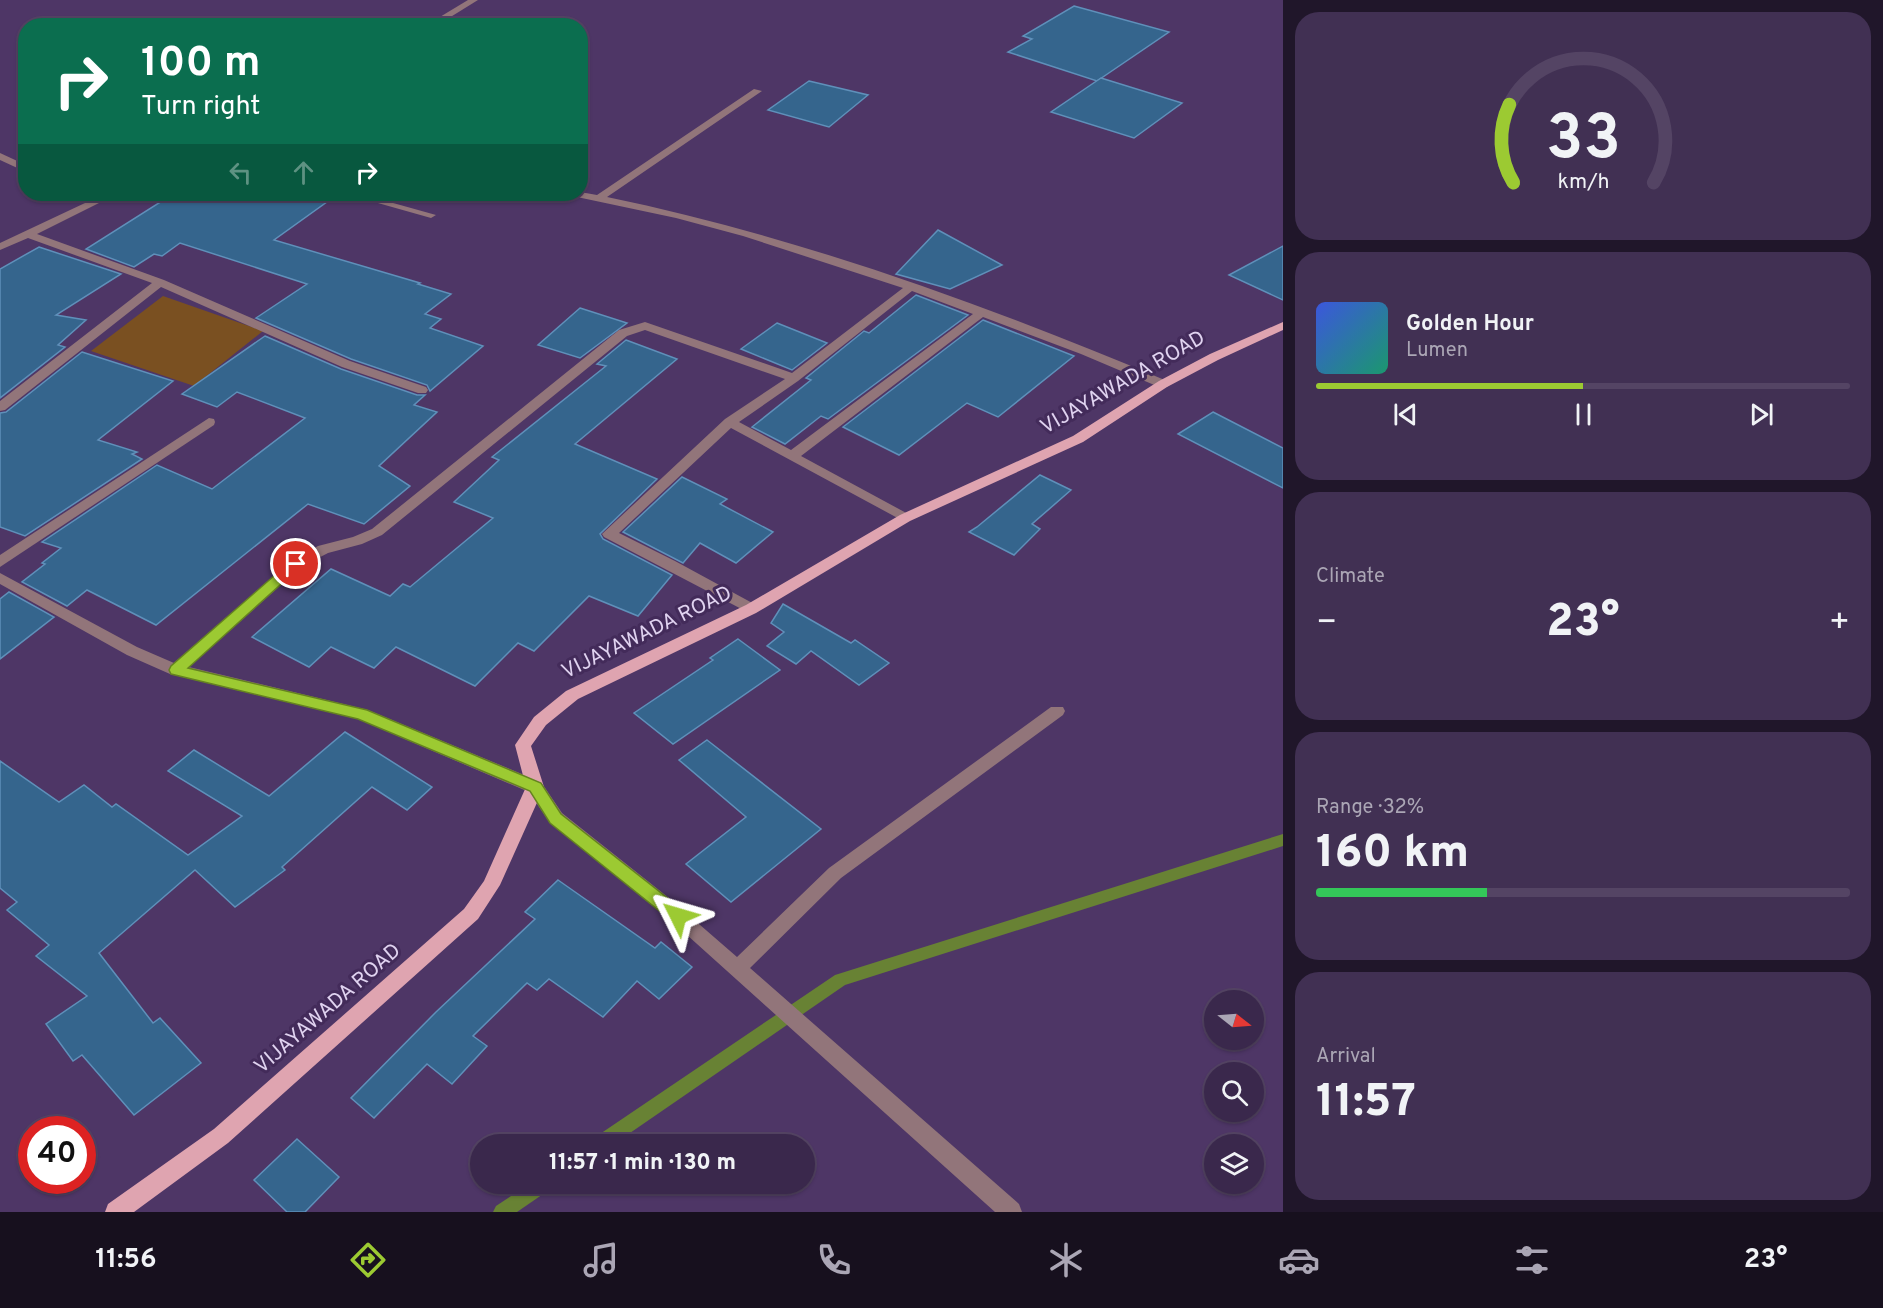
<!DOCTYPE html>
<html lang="en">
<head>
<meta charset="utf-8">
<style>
  body { margin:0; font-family:Overpass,sans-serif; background:#413053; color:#f1f3f6; height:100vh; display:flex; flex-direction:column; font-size:22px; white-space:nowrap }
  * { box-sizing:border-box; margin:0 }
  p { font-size:20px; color:#aba6b5 }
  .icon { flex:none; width:33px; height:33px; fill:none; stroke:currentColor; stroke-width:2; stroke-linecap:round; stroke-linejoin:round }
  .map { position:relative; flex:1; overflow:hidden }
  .side { display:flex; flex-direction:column; gap:12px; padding:12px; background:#20162a; width:600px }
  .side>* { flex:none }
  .top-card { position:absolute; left:18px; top:18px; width:570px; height:183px; border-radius:24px; box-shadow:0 2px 4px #0004,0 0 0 2px #544464; background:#0b6e4f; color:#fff; overflow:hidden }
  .needle { width:39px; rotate:107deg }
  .tools { position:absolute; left:1204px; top:990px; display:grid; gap:12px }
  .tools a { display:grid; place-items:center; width:60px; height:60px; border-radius:50%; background:#3a284c; box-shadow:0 2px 4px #0004,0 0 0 2px #544464; font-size:30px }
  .speed { position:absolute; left:18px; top:1116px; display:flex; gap:12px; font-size:30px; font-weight:700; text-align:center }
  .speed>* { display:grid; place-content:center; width:78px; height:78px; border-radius:50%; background:#3a284c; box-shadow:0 2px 4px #0004,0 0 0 2px #544464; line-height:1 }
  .speed .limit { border:9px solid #d22; background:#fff; color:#111 }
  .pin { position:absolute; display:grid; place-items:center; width:51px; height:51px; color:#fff; margin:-26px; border:3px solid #fff; border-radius:50%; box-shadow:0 2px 6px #0007 }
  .me { position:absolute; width:66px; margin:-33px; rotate:310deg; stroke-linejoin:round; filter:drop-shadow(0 0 4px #0008) }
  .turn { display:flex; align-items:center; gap:21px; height:126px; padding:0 24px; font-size:27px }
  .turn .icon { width:78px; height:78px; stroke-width:2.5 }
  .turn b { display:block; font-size:42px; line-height:51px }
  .lanes { display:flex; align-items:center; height:57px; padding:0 24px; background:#0003; justify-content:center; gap:30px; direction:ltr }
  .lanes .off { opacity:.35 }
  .big { font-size:45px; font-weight:800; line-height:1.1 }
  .side .widget { flex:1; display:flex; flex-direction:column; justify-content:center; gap:9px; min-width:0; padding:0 21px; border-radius:24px; background:#413053 }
  .side .dial { align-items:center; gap:0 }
  .dial svg { height:156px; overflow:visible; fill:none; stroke:#544464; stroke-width:7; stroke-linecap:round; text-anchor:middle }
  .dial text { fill:#f1f3f6; stroke:none }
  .song { display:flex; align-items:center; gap:18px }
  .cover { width:72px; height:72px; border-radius:9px; background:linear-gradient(135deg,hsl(230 70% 55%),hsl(160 70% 35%)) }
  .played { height:6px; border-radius:3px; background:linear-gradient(90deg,#9cca32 50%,#544464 50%) }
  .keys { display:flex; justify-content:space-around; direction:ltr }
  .heat { display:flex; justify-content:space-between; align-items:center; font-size:33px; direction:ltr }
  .charge { height:9px; border-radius:4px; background:linear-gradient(90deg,#34c759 32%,#544464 0) }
  .trip { position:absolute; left:470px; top:1134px; width:345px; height:60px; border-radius:30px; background:#3a284c; box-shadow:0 2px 4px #0004,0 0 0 2px #544464; font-weight:800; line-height:60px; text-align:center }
  .menu { display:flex; height:96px; justify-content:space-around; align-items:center; background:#17101e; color:#aba6b5 }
  .menu .icon { width:42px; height:42px }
  .menu .selected { color:#9cca32 }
  .menu b { font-size:27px; color:#f1f3f6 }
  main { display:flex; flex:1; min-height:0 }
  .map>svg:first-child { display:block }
</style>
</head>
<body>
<main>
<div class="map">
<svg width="1283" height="1212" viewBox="0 0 1283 1212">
  <rect width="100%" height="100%" fill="#4e3666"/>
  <!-- green -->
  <path fill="#7a5021" d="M 163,296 L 263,331 L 194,386 L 91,351 Z"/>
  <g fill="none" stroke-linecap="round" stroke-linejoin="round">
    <!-- stream -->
    <g fill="#688234" fill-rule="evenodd">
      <path d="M 1283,834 L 1283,846 L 845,985 L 614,1144 L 592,1144 L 594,1138 L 835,975 Z"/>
      <path d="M 529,1184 L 552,1184 L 549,1190 L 517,1212 L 493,1212 L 496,1206 Z"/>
    </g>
  </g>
  <!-- building -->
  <g fill="#35658d" stroke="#5f90ba" stroke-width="1.5">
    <path d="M 1074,6 L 1169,32 L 1097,81 L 1008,52 L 1032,39 L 1023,36 Z"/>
    <path d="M 1101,78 L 1182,103 L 1134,138 L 1051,112 Z"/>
    <path d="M 809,81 L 868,95 L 829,127 L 768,110 Z"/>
    <path d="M 173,194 L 338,194 L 274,240 L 420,283 L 418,284 L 451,294 L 425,314 L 441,319 L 430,328 L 483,346 L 430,391 L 427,385 L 351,359 L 256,318 L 307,284 L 180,243 L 162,256 L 154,254 L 134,267 L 86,249 Z"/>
    <path d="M 938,230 L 1002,265 L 950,289 L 896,274 Z"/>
    <path d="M 1283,246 L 1283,300 L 1229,275 Z"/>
    <path d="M 39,247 L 121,274 L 56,315 L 86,320 L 58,345 L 65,347 L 0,398 L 0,269 Z"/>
    <path d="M 916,295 L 968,315 L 828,419 L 821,416 L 785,444 L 752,427 L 811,380 L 806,378 L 864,331 L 869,333 Z"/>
    <path d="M 580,308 L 627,323 L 580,358 L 538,345 Z"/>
    <path d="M 983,320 L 1074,356 L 998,417 L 967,403 L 899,455 L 843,427 Z"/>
    <path d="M 777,323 L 827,343 L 792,370 L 741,349 Z"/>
    <path d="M 265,336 L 341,369 L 417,395 L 425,395 L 414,405 L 437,412 L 379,466 L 410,486 L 364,524 L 308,504 L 156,625 L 87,590 L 67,606 L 22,582 L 45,564 L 42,563 L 61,548 L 42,542 L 157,465 L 212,489 L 305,418 L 237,392 L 217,407 L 182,394 Z"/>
    <path d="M 626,340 L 677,359 L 575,444 L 657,479 L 600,534 L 603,539 L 672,575 L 638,616 L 589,596 L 534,651 L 518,643 L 475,686 L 396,647 L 374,668 L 331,647 L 309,667 L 252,637 L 331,569 L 390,596 L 403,584 L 410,587 L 493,518 L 454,502 L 499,460 L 492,457 L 606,366 L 597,364 Z"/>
    <path d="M 82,352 L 173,381 L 98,440 L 137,452 L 132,454 L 142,459 L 25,536 L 0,527 L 0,413 L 6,412 Z"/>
    <path d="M 1213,412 L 1283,448 L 1283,488 L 1178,434 Z"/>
    <path d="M 1040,475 L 1071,490 L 1032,524 L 1040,529 L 1014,555 L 969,532 L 977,527 Z"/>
    <path d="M 682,477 L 727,499 L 720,504 L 773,532 L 736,563 L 700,543 L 683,563 L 623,532 Z"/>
    <path d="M 9,592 L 54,617 L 0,659 L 0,599 Z"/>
    <path d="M 783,604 L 851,643 L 855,640 L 889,663 L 859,685 L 811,651 L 796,664 L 767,646 L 784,632 L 771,623 Z"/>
    <path d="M 738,639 L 780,670 L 673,744 L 634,713 L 713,660 L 710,658 Z"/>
    <path d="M 345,732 L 432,787 L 407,810 L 372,787 L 282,867 L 285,870 L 235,907 L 195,870 L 99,953 L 153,1023 L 160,1018 L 201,1063 L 134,1115 L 82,1055 L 73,1061 L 46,1024 L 87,996 L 36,956 L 49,945 L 7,910 L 17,902 L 0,888 L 0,761 L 59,802 L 84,785 L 112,807 L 116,804 L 188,855 L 242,816 L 168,771 L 194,750 L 269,796 Z"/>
    <path d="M 707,740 L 821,829 L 731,902 L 686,864 L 746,817 L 679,760 Z"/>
    <path d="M 558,880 L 655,948 L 661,942 L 692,967 L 659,999 L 637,981 L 603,1017 L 549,979 L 537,990 L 527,983 L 473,1036 L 487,1046 L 452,1084 L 427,1064 L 374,1118 L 351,1098 L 436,1012 L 535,919 L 525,912 Z"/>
    <path d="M 297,1139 L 339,1177 L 305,1212 L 287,1212 L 254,1180 Z"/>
  </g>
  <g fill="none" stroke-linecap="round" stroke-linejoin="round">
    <!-- minor -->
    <g fill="#92757a" fill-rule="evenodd">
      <path d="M 468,0 L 478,0 L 436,26 L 425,26 Z"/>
      <path d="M 754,89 L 762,91 L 607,197 C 800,237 986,305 1167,381 L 1169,384 L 1167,387 L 1159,387 L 1081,354 L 983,317 L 801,456 L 910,515 L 912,518 L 905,522 L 731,428 L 619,533 L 675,561 L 756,605 L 759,609 L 751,614 L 604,537 L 602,534 L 725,419 L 785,379 L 645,330 L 627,336 L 382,535 L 362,544 L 328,553 L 301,567 L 189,667 L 368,710 L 541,782 L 562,813 L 669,898 L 737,957 L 829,868 L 1051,707 L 1063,707 L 1065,711 L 1063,715 L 841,878 L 750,968 L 1019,1204 L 1022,1212 L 995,1212 L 657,908 L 550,823 L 529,792 L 358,719 L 170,674 L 127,655 L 0,584 L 0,573 L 137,647 L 174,663 L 291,561 L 318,546 L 353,537 L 372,529 L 619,330 L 645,322 L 792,373 L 903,288 L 743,236 L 676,218 L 577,197 L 572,194 L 580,194 L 580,192 L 597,195 ZM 912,291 L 973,314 L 791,450 L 739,422 L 798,381 Z"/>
      <path d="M 0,153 L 26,165 L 26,172 L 0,160 Z"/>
      <path d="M 70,194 L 82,194 L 93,199 L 105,194 L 117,194 L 37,234 L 164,280 L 350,361 L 426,387 L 428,390 L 426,393 L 418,393 L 342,367 L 161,287 L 5,410 L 0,411 L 0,401 L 152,283 L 28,238 L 0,250 L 0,243 L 85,203 Z"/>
      <path d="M 346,194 L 361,194 L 436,215 L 431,218 Z"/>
      <path d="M 209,418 L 214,419 L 215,422 L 214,425 L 0,567 L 0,555 Z"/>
    </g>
    <!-- major -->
    <path fill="#dfa4b0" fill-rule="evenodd" d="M 1283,322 L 1283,330 L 1218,360 L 1167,387 L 1083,442 L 910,521 L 756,613 L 578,699 L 546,725 L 531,746 L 544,787 L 500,885 L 478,919 L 228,1143 L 134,1212 L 105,1212 L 108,1204 L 214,1129 L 464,909 L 484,881 L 526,787 L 515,745 L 534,717 L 566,691 L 746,605 L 900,515 L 1073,436 L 1159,381 L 1210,354 Z"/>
  </g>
  <!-- route -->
  <path fill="#9cca32" stroke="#658320" stroke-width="1.5" d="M 296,560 L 302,564 L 300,567 L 188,668 L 367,710 L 541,783 L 561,814 L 684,911 L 686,916 L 684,921 L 678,923 L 672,921 L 550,823 L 530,791 L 358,719 L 171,674 L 169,670 L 171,666 L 291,561 Z"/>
  <g text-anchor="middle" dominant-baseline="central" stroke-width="6" stroke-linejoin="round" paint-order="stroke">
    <!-- street labels -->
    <g font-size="21" fill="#e0d3f0" stroke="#432b5a">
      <text transform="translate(1123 383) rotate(-30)">VIJAYAWADA ROAD</text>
      <text transform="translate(647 633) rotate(-26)">VIJAYAWADA ROAD</text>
      <text transform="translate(328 1009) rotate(-41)">VIJAYAWADA ROAD</text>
    </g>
  </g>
</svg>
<div class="tools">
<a><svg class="needle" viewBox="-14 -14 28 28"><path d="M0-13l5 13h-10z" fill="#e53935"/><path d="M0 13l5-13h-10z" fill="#aba6b5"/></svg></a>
<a><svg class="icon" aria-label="search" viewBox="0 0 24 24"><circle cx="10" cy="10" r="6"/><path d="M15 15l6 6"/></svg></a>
<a><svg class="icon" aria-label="layers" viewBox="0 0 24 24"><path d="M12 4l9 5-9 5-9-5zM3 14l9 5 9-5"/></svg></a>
</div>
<div class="speed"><div class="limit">40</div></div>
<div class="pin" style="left:296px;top:564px;background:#d93025"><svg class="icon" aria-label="arrive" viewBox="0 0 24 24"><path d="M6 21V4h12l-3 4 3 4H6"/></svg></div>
<svg class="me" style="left:678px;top:916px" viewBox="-20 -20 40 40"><path d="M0-17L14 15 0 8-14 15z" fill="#9cca32" stroke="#fff" stroke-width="4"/></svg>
<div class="trip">11:57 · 1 min · 130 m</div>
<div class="top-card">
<div class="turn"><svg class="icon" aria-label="right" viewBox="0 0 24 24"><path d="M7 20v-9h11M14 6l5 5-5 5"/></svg><div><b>100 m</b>Turn right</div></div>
<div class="lanes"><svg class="icon off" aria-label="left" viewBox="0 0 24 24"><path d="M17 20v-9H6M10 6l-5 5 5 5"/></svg><svg class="icon off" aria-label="ahead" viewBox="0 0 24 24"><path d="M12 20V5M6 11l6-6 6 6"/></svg><svg class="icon" aria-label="right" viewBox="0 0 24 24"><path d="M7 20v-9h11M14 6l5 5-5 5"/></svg></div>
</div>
</div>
<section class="side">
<div class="widget dial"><svg viewBox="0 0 100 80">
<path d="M14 69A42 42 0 1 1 86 69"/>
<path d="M14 69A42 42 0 0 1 12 29" stroke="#9cca32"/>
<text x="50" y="56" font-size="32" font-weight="700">33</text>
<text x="50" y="72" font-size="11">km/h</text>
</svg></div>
<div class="widget">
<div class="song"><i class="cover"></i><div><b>Golden Hour</b><p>Lumen</p></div></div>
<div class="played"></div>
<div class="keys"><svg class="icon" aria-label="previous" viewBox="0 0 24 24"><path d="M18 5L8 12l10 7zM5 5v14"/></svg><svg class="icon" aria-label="pause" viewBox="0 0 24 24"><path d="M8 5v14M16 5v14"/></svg><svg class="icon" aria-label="next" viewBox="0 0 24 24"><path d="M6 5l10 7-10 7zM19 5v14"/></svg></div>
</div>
<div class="widget"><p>Climate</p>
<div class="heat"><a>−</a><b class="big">23°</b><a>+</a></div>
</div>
<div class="widget"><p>Range · 32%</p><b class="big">160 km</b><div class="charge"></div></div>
<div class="widget"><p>Arrival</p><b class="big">11:57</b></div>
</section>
</main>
<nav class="menu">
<b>11:56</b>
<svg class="icon selected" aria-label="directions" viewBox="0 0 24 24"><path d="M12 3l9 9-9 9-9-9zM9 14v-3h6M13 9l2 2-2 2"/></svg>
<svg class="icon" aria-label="music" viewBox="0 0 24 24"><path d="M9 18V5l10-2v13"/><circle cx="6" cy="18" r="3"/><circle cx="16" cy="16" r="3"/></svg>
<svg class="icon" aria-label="phone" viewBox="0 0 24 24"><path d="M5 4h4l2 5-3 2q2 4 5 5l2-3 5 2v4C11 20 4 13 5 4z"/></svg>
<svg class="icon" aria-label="climate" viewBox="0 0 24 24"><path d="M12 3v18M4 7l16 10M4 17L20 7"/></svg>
<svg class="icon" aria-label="car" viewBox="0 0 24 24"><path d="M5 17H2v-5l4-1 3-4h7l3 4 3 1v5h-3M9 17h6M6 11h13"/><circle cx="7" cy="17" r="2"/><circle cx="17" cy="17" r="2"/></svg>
<svg class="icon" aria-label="filters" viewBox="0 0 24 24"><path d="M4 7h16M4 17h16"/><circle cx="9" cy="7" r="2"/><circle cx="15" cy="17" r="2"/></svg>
<b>23°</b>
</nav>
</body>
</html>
